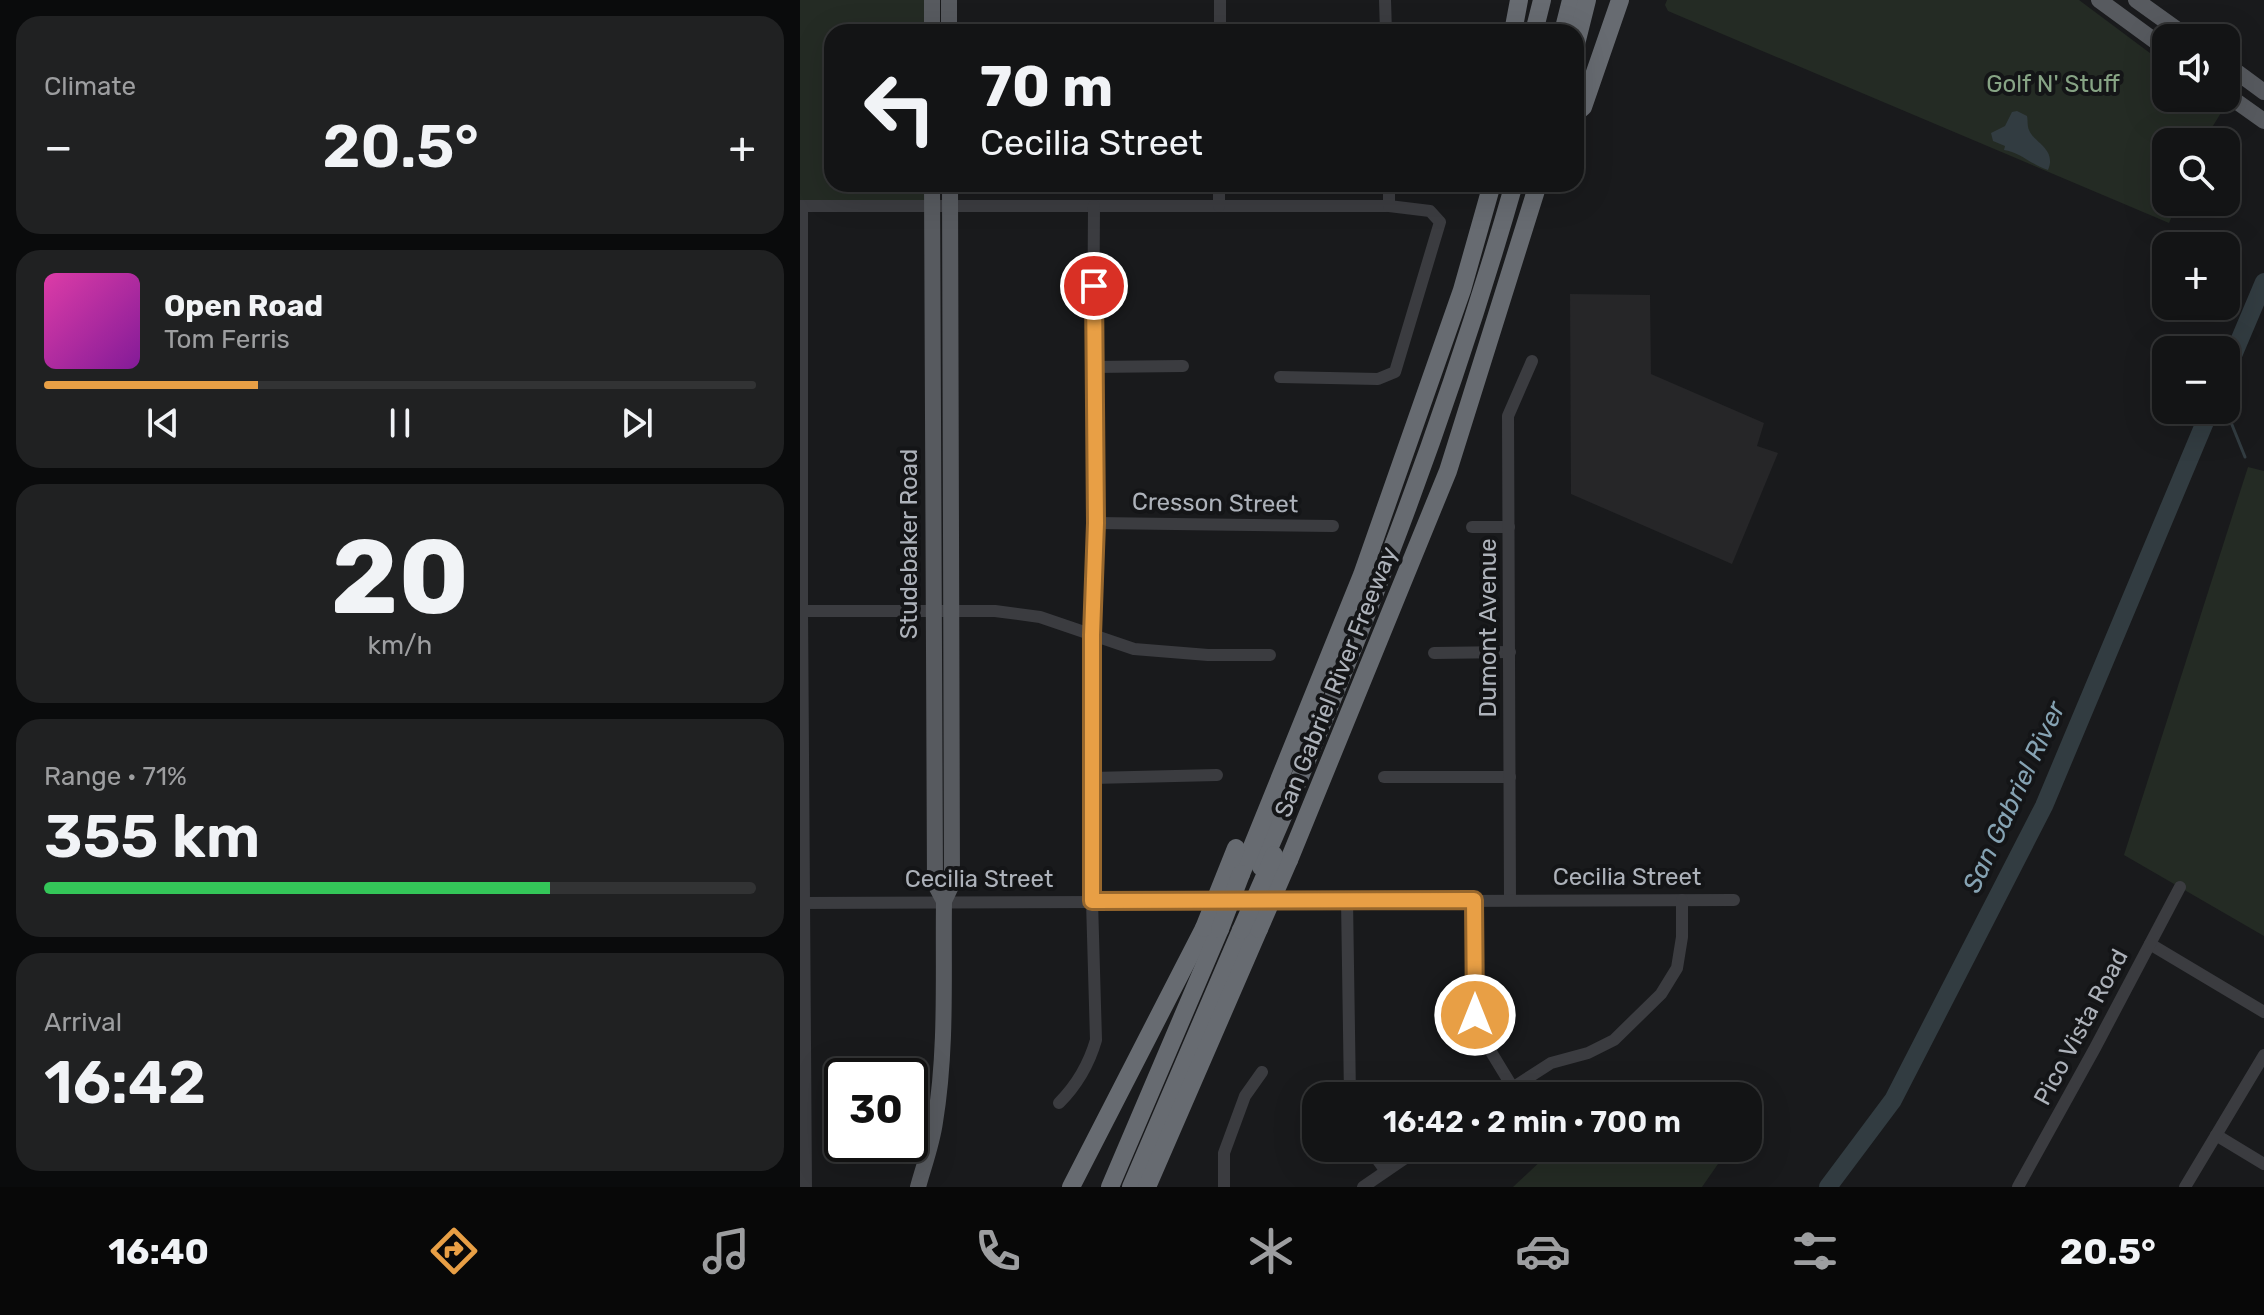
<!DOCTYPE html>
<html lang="en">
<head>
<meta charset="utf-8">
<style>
  body { margin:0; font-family:Rubik,sans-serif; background:#202122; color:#f1f3f6; height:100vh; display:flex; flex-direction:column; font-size:30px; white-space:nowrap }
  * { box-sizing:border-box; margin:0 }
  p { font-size:26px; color:#9d9ea0 }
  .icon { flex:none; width:44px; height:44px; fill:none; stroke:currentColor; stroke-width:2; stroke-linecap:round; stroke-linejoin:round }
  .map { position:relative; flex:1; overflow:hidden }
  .side { display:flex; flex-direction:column; gap:16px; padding:16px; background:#0a0b0c; width:800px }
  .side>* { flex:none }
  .hud { position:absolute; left:24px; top:24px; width:760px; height:168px; border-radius:24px; box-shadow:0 8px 32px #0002,0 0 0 2px #323334; background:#131415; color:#f1f3f6; overflow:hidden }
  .buttons { position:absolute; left:1352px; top:24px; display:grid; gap:16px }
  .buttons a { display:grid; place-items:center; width:88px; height:88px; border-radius:16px; background:#131415; box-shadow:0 8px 32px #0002,0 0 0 2px #323334; font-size:40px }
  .speed { position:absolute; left:24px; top:1058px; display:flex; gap:16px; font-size:40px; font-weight:700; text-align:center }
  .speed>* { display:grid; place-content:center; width:104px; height:104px; border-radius:50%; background:#131415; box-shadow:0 8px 32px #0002,0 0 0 2px #323334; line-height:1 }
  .speed .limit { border:4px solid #111; border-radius:12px; background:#fff; color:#111 }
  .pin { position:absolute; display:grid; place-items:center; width:68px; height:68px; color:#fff; margin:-34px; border:4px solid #fff; border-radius:50%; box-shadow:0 2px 8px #0007 }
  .me { position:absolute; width:88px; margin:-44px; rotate:0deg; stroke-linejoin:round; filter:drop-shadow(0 0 6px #0008) }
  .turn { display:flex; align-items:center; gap:28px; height:168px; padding:0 24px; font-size:36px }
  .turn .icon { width:104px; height:104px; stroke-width:2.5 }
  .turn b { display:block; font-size:56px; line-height:68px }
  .big { font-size:60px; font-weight:600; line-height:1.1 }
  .side .widget { flex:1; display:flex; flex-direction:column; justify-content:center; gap:12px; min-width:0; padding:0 28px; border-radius:24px; background:#202122 }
  .side .dial { align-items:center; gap:0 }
  .dial b { font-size:104px; line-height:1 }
  .song { display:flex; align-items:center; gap:24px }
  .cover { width:96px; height:96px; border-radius:12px; background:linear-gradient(135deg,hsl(320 70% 55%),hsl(290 70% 35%)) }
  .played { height:8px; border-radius:4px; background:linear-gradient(90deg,#e89f45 30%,#323334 30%) }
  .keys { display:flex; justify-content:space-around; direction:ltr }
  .heat { display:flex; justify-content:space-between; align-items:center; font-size:44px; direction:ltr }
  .charge { height:12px; border-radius:6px; background:linear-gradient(90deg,#34c759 71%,#323334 0) }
  .trip { position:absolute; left:502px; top:1082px; width:460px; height:80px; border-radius:24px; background:#131415; box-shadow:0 8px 32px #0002,0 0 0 2px #323334; font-weight:600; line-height:80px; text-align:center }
  .tabs { display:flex; height:128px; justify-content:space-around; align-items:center; background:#080808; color:#9d9ea0 }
  .tabs .icon { width:56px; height:56px }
  .tabs .selected { color:#e89f45 }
  .tabs b { font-size:36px; color:#f1f3f6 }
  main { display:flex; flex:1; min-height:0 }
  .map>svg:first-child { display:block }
</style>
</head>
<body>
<main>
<section class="side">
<div class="widget"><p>Climate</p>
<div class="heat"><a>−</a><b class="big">20.5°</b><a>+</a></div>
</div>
<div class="widget">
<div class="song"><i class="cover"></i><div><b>Open Road</b><p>Tom Ferris</p></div></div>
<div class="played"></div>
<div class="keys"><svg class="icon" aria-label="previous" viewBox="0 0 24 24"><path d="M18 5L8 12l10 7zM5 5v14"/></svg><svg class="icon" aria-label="pause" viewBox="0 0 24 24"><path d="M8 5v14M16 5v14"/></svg><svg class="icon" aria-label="next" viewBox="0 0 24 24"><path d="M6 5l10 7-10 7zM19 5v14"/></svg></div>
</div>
<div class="widget dial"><b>20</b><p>km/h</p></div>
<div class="widget"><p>Range · 71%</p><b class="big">355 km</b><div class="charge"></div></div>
<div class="widget"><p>Arrival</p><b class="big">16:42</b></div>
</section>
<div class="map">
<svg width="1464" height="1187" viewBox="0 0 1464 1187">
  <rect width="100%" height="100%" fill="#191a1c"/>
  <!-- built -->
  <path fill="#262628" d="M 770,294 L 850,295 L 851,374 L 964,423 L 957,446 L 978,453 L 932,564 L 771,494 Z"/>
  <!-- green -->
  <g fill="#242b24">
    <path d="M 0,0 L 124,0 L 124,32 L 32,32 L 32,184 L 124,184 L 124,200 L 0,201 Z"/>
    <path d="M 867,0 L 1279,0 L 1366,65 L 1366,98 L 1410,98 L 1424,108 L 1403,142 L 1366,142 L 1366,202 L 1378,202 L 1369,223 L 868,11 L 865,5 Z"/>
    <path d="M 1448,467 L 1464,471 L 1464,936 L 1324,855 Z"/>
    <path d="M 813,1151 L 927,1151 L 902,1187 L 713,1187 L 746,1156 Z"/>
  </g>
  <!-- water -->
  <path fill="#323c41" d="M 1217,111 L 1227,116 C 1228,120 1227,125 1229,130 C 1234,143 1257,149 1248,170 C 1233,166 1220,152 1204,150 L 1205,146 L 1193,141 L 1191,133 L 1205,126 L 1212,112 Z"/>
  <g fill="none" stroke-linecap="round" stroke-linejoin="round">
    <!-- stream -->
    <path stroke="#323c41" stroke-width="3" d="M 1426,410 L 1445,457"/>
    <!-- river -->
    <g stroke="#323c41" stroke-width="18">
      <path d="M 1426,372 L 1464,282"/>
      <path d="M 1028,1187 L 1093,1100 L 1244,806 L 1410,410"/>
    </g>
    <!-- minor -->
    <g stroke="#3b3c40" stroke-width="12">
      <path d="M 585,0 L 586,32"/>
      <path d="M 420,32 L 420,0"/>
      <path d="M 0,206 L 589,206"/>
      <path d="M 2,206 L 2,611 L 6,1187"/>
      <path d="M 419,206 L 419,184"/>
      <path d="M 293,367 L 383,366"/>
      <path d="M 480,377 L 578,379 L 595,372 L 640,222 L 630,211 L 589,206 L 589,184"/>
      <path d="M 296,523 L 533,526"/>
      <path d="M 672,527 L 709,527"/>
      <path d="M 0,611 L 195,611 L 240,617 L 334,649 L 408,655 L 470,655"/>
      <path d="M 634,653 L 710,652"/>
      <path d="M 584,777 L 710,777"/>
      <path d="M 292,778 L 417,775"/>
      <path d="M 710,899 L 708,416 L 732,361"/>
      <path d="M 547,900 L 550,1096"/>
      <path d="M 674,900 L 675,1015 L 685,1042 L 713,1088"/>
      <path d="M 0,903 L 934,900"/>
      <path d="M 1350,944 L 1464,1012"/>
      <path d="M 700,1096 L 751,1063 L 788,1053 L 814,1040 L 861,994 L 877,968 L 882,937 L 882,900"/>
      <path d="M 259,1103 C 277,1085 289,1064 296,1040 L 292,901 L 292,635 L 296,523 L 293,367 L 294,206"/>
      <path d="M 1416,1135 L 1464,1164"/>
      <path d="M 569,1148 L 585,1170"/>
      <path d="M 424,1187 L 424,1153 L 445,1096 L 462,1072"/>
      <path d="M 563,1187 L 620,1148"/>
      <path d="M 1218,1187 L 1295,1048 L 1380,887"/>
      <path d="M 1385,1187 L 1464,1055"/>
    </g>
    <!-- major -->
    <g stroke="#575a5f" stroke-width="16">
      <path d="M 132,0 L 132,32"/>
      <path d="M 1299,0 L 1366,49"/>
      <path d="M 1336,0 L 1389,38"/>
      <path d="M 149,32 L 149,0"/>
      <path d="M 1426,64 L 1464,92"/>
      <path d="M 1426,94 L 1464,121"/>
      <path d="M 132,184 L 135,884 L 144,901"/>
      <path d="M 118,1187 C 124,1165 132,1144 135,1122 C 147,1049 143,974 144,901 L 152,884 L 150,184"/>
    </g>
    <!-- highway -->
    <g stroke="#676b71" stroke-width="18">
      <path d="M 713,32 L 719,0"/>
      <path d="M 734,32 L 742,0"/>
      <path d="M 763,32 L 771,0"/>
      <path d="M 776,44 L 787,0"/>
      <path d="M 776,113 L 783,107 L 820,0"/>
      <path d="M 489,860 L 648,471 L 738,184"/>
      <path d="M 461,867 C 559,644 647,418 714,184"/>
      <path d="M 441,874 L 562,575 L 662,290 L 692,184"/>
      <path d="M 271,1187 L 404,928"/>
      <path d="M 310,1187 L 420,929"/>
      <path d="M 331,1187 L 441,930"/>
      <path d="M 347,1187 L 459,929"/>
    </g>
    <!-- highway-bridge -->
    <g stroke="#676b71" stroke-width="18">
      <path d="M 404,928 L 436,848"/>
      <path d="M 420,929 L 441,874"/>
      <path d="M 459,929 L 489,860"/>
      <path d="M 441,930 L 474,855"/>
    </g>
  </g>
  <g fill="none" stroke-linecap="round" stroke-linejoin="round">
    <defs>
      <path id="route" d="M 294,286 L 296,523 L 292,635 L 292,901 L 674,900 L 675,1015"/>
    </defs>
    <!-- route casing -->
    <use href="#route" stroke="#97672d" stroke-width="20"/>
    <!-- route -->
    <use href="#route" stroke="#e89f45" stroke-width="14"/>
  </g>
  <g text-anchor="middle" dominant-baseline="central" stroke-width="8" stroke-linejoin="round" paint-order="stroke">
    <!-- park labels -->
    <g font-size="24" fill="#87a485" stroke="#141517">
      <text x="1253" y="84">Golf N' Stuff</text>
    </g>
    <!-- street labels -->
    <g font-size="24" fill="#adb2ba" stroke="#141517">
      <text transform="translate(415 503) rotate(1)">Cresson Street</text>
      <text transform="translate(109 544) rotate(-90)">Studebaker Road</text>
      <text transform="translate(688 628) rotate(-90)">Dumont Avenue</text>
      <text transform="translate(536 682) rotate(-68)">San Gabriel River Freeway</text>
      <text x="827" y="877">Cecilia Street</text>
      <text x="179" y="879">Cecilia Street</text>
      <text transform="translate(1281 1027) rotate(-62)">Pico Vista Road</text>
    </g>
    <!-- water labels -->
    <g font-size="26" font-style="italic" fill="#86a3b3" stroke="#141517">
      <text transform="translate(1214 797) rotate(-65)">San Gabriel River</text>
    </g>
  </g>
</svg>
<div class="buttons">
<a><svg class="icon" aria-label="sound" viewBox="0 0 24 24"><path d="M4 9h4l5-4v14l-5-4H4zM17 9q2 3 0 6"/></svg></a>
<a><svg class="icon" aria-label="search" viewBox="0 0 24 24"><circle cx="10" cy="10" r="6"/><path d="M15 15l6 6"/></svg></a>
<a>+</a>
<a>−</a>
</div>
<div class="speed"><div class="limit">30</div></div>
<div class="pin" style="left:294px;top:286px;background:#d93025"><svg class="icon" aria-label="arrive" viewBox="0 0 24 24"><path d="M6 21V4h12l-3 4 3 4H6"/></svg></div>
<svg class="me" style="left:675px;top:1015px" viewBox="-20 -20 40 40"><circle r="17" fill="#e89f45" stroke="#fff" stroke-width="3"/><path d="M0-11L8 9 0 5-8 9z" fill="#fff"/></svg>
<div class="trip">16:42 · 2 min · 700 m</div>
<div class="hud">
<div class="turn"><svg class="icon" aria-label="left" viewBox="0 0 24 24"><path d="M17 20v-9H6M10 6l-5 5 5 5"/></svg><div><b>70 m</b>Cecilia Street</div></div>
</div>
</div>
</main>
<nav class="tabs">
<b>16:40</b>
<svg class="icon selected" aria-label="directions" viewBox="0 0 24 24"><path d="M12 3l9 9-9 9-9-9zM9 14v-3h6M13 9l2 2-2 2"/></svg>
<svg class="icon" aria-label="music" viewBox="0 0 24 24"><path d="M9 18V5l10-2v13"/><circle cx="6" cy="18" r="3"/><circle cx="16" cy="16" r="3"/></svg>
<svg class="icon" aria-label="phone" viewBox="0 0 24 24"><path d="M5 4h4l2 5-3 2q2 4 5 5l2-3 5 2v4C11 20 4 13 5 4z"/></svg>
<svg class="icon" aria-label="climate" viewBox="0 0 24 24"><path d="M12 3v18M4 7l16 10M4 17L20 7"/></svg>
<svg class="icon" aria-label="car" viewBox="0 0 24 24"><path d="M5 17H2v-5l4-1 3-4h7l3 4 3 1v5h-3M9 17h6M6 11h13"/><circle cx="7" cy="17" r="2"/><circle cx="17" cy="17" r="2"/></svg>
<svg class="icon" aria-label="filters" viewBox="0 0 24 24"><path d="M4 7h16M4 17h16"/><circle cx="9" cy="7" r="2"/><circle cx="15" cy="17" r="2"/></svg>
<b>20.5°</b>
</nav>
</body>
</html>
